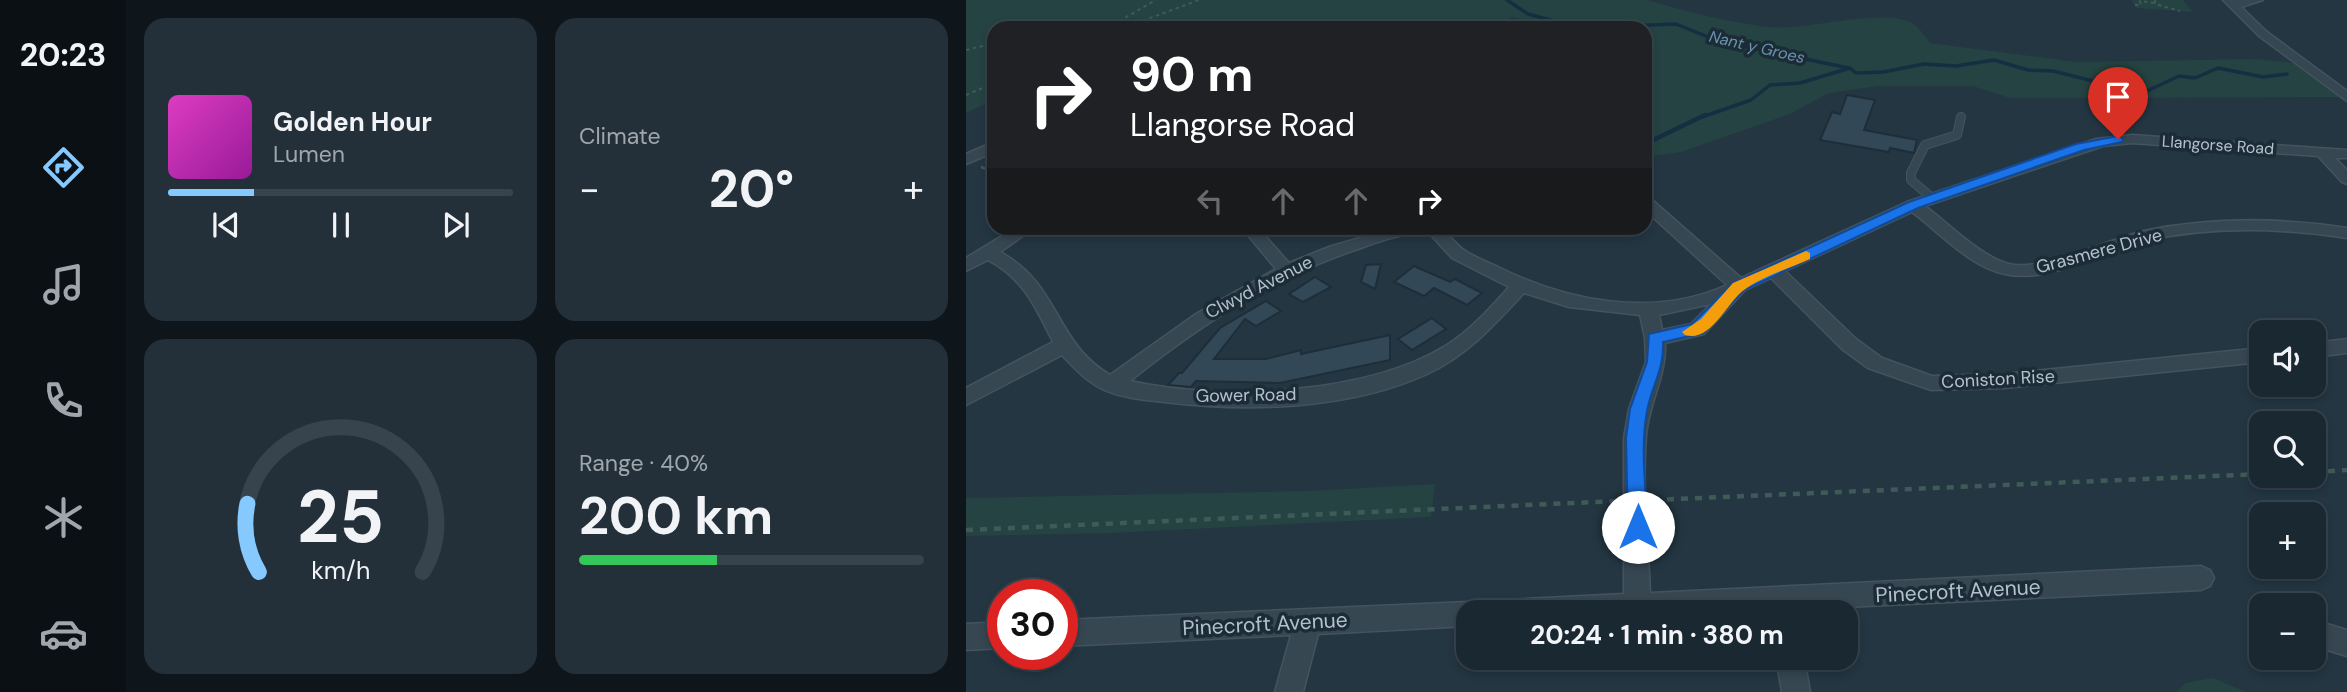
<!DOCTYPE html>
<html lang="en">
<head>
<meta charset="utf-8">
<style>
  body { margin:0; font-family:"DM Sans",sans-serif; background:#23303a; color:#f1f3f6; height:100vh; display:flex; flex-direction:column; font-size:26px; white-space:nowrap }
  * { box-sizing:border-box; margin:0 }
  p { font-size:23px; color:#9fa6ac }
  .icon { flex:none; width:38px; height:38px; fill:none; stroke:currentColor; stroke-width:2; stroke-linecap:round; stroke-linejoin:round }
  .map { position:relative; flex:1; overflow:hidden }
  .panel { display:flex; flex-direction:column; gap:18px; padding:18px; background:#0e161c; width:840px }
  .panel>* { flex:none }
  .top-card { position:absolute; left:21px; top:21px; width:665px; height:214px; border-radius:21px; box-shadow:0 4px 10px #0003,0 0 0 2px #38444d; background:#202124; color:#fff; overflow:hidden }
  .tools { position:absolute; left:1283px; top:320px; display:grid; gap:14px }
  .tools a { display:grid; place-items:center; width:77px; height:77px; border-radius:14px; background:#1a2832; box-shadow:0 4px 10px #0003,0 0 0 2px #38444d; font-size:35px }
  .speed { position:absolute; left:21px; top:579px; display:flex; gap:14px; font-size:35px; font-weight:700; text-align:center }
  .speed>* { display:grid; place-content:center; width:91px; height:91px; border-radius:50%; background:#1a2832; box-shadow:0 4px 10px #0003,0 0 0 2px #38444d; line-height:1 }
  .speed .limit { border:10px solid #d22; background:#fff; color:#111 }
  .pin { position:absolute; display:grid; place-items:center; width:60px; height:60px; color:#fff; margin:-72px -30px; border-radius:50% 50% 50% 0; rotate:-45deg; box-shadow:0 0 7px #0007 }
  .pin .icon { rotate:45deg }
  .me { position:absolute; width:77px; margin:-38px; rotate:0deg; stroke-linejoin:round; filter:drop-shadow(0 0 5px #0008) }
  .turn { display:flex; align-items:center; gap:24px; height:147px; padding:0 28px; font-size:32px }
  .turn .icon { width:91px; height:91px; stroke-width:2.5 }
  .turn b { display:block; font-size:49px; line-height:60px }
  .lanes { display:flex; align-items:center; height:66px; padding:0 28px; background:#0003; justify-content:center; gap:35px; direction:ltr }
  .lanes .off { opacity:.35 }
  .big { font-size:52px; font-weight:700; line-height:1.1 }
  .panel .tile { flex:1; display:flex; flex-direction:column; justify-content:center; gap:10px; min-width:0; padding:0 24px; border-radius:21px; background:#23303a }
  .panel .dial { align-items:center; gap:0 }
  .dial svg { height:182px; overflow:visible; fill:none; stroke:#38444d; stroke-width:7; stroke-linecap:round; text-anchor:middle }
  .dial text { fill:#f1f3f6; stroke:none }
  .song { display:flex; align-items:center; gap:21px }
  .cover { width:84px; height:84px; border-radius:10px; background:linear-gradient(135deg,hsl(310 70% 55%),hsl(300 70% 35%)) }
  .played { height:7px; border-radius:4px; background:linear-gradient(90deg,#86c9ff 25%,#38444d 25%) }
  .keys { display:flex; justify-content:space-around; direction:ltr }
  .heat { display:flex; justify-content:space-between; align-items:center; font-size:38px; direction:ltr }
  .charge { height:10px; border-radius:5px; background:linear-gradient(90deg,#34c759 40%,#38444d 0) }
  .panel .tiles { flex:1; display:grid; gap:18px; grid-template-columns:repeat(2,1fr) }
  .trip { position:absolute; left:490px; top:600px; width:402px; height:70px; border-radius:21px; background:#1a2832; box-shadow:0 4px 10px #0003,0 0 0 2px #38444d; font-weight:700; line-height:70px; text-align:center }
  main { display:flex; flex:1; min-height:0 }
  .dock { display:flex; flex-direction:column; width:126px; justify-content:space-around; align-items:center; background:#0a1014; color:#9fa6ac }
  .dock .icon { width:49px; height:49px }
  .dock .selected { color:#86c9ff }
  .dock b { font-size:32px; color:#f1f3f6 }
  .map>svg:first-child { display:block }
</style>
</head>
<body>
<main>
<nav class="dock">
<b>20:23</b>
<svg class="icon selected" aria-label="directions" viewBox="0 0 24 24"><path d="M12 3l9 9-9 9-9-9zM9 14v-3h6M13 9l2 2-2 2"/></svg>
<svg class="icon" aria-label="music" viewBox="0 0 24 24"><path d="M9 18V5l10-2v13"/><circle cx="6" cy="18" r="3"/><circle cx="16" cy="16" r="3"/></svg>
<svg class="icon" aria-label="phone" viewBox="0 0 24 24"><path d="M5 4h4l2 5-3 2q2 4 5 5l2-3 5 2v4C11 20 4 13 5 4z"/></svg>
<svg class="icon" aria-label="climate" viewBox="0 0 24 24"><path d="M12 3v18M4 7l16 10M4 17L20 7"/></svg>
<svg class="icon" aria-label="car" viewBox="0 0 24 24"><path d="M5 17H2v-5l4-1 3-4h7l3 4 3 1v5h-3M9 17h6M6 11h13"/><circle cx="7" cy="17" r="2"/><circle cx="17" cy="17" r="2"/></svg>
</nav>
<section class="panel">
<div class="tiles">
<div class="tile">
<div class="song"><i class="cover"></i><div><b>Golden Hour</b><p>Lumen</p></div></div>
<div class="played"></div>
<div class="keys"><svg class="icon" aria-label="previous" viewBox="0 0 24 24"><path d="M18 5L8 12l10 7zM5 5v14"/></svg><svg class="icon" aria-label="pause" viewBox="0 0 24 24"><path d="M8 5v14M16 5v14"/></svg><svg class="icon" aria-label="next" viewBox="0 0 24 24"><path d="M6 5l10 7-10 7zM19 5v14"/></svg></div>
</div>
<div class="tile"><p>Climate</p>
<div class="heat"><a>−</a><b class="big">20°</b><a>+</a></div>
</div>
<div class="tile dial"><svg viewBox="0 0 100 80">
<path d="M14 69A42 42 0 1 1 86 69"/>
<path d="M14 69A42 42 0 0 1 9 39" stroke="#86c9ff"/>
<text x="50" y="56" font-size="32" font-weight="700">25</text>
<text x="50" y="72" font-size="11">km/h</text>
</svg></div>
<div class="tile"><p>Range · 40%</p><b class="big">200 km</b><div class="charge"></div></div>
</div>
</section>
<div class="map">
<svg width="1381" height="692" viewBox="0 0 1381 692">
  <rect width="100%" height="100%" fill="#233642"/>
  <!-- green -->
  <g fill="#254342">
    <path d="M 0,0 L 682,0 C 721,12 762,22 803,27 C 839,31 918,7 946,23 C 954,28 958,35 964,43 L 1111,62 L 1289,59 L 1329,63 L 1373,97 L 1044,98 L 1007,86 L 913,86 L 863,93 L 824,114 L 715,152 L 679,157 L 679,28 L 604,28 L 545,17 L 533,28 L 28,28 L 28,100 L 0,113 Z"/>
    <path d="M 1166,0 L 1217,0 L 1227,12 L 1170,8 Z"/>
    <path d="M 469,484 L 465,517 L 146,533 L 0,536 L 0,498 L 344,491 Z"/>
    <path d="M 1247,678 L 1280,692 L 1211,692 L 1219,683 Z"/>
  </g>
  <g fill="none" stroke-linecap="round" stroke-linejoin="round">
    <!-- stream-far1 -->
    <g stroke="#152f42" stroke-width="3.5">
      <path d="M 541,0 L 562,14 L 614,28"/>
      <path d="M 616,28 L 710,24 L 752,41 L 883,68"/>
      <path d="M 736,117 L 785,100 L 804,85 L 834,83 L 884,68 L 890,73 L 917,72 L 958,64 L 990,66 L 1028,60 L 1062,70 L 1087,71 L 1127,81 L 1134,76 L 1181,91 L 1213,76 L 1229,78 L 1252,68 L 1297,77 L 1321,74"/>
    </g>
    <!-- stream -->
    <path stroke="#152f42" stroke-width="4.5" d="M 679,144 L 739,115"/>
  </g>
  <!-- building -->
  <g fill="#324857" stroke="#1e2e39" stroke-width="2">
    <path d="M 881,95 L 909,100 L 898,130 L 951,140 L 948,153 L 924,148 L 923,152 L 854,140 L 866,112 L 874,114 Z"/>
    <path d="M 415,264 L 409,289 L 395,282 L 400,265 Z"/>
    <path d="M 448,266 L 484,282 L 489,279 L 516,293 L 501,305 L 468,288 L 458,296 L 428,282 Z"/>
    <path d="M 349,277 L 365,287 L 337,302 L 323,294 Z"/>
    <path d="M 300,301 L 315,311 L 290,326 L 279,319 L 248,359 L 300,359 L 335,350 L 335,354 L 424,335 L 424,360 L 314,383 L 230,381 L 225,387 L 202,385 L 213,373 L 216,373 L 254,328 Z"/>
    <path d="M 466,318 L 480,329 L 446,350 L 432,339 Z"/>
  </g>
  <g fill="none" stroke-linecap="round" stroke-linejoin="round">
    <defs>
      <path id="service" d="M 966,198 L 945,180 L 945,173 L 959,145 L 991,135 L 995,117"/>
      <g id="minor">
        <path d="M 1257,0 L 1297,0 L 1275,7 L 1301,32 L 1381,91 L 1381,101 L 1293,36 Z"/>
        <path d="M 1166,135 L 1381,150 L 1381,158 L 1369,158 L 1381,170 L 1381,184 L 1376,182 L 1352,156 L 1166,143 L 1137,146 L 959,206 C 982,223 1015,257 1043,264 C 1076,272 1143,239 1178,231 C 1244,217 1315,218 1381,228 L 1381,238 C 1315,228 1244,226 1178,241 C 1134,251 1085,284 1039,274 C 1004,267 973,232 946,212 L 819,271 L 890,339 L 916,358 L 966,376 L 1038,374 L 1295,348 L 1295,362 L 1038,388 L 965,390 L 902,368 L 876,349 L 805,278 L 779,290 L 738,334 L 699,343 C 701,375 682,404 680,437 C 676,488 682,541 684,593 L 1235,566 L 1244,570 L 1248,578 L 1244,586 L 1235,590 L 776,612 L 527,612 L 531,603 L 540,600 L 658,594 L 658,438 L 663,409 L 680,362 L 679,338 L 674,315 L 603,307 L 558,293 C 528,325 502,355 461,374 C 382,410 282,412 198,402 C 180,400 157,398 141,391 C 123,384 109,369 96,355 L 0,405 L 0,388 L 87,342 C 70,308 58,279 22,260 L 0,271 L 0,258 L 49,228 L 68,228 L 34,252 C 94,284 88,342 144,375 L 230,314 L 310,269 L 276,228 L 292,228 L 323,263 L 363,247 L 428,228 L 476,228 C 483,235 490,245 498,250 C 508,257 521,262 532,267 C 602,302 688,318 761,285 L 679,210 L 679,197 L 685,199 L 775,278 L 941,202 L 1130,139 ZM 463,233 L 486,258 L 543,287 C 524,308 505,330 481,345 C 401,395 255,401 164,381 C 234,325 309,276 395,248 C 417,240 440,232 463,233 ZM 745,304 L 725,324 L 696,330 L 693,315 Z"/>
        <path d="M 28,142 L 28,152 L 0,164 L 0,154 Z"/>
        <path d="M 1381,339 L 1381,353 L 1348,357 L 1348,343 Z"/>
        <path d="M 502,602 L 511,605 L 514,612 L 502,612 L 502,626 L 352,634 L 337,692 L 309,692 L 325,635 L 96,646 L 96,620 Z"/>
        <path d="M 1348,620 L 1381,630 L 1381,656 L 1348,646 Z"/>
        <path d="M 37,622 L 37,648 L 0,650 L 0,624 Z"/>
        <path d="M 810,658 L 838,658 L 844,692 L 816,692 Z"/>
      </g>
    </defs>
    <!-- service casing -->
    <use href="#service" stroke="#44535e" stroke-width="10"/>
    <!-- minor casing -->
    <use href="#minor" stroke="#44535e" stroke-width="3"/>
    <!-- path-far2 -->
    <g stroke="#3e5b58" stroke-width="2" stroke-dasharray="3.5 3.5" stroke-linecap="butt">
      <path d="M 1189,0 L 1189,4 L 1214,11"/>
      <path d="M 1169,5 L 1175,5 L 1174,1 L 1189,3"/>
      <path d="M 141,28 L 190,0"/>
      <path d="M 157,28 L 233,0"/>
      <path d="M 0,50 L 25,44"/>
      <path d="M 0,95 L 28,83"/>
    </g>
    <!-- path-far1 -->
    <path stroke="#3e5b58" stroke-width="2.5" stroke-dasharray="4.5 4.5" stroke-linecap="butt" d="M 15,167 L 28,172"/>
    <!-- path -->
    <g stroke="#3e5b58" stroke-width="4.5" stroke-dasharray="7 7" stroke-linecap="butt">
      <path d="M 1348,472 L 1381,470"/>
      <path d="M 687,500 L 1295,474"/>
      <path d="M 0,530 L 652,501"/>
    </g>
    <!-- service -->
    <use href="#service" stroke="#374752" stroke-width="8"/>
    <!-- minor -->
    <use href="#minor" fill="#374752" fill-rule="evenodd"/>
  </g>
  <!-- route -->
  <path fill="#1a73e8" stroke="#114b97" stroke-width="2" d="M 1152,136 L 1157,139 L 1156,142 L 1118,150 L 952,208 L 778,290 L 737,333 L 697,342 C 698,371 686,384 681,411 C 674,448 680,489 682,527 L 679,533 L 672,535 L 665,533 L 662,527 L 660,438 L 664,409 L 681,362 L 683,334 L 726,324 L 767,283 L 943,202 L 1110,144 Z"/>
  <!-- slow -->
  <path fill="#f59e0b" d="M 840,251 L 844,253 L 844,259 C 824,268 797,276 778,290 C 761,302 745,343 719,335 L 716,332 L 735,319 L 767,283 Z"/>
  <g text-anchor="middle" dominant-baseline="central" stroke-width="7" stroke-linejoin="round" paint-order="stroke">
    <!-- far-water labels -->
    <g font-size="16" font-style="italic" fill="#6a93ae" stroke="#1c2c37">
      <text transform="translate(791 47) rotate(13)">Nant y Groes</text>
    </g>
    <!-- far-street labels -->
    <g font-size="16" fill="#b4c1cc" stroke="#1c2c37">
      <text transform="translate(1252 145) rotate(4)">Llangorse Road</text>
    </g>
    <!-- street labels -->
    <g font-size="18" fill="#b4c1cc" stroke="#1c2c37">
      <text transform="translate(1133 251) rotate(-15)">Grasmere Drive</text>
      <text transform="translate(293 287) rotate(-27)">Clwyd Avenue</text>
      <text transform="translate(1032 379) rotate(-3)">Coniston Rise</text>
      <text transform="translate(280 395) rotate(-1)">Gower Road</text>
    </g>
    <!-- near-street labels -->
    <g font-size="21" fill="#b4c1cc" stroke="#1c2c37">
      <text transform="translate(992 591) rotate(-3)">Pinecroft Avenue</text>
      <text transform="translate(299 624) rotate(-3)">Pinecroft Avenue</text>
    </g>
  </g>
</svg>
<div class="tools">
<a><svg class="icon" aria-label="sound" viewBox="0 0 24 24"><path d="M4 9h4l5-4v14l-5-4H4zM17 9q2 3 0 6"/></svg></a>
<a><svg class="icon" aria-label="search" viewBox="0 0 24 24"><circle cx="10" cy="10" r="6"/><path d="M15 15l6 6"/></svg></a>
<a>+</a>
<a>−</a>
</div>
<div class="speed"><div class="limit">30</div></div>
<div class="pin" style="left:1152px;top:139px;background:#d93025"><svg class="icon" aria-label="arrive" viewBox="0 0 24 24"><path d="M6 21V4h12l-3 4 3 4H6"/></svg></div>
<svg class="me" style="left:672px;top:527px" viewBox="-20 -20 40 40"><circle r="19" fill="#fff"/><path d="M0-13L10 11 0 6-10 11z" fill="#1a73e8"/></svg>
<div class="trip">20:24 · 1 min · 380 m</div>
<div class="top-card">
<div class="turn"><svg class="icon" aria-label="right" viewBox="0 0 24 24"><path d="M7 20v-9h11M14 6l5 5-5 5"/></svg><div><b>90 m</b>Llangorse Road</div></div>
<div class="lanes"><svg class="icon off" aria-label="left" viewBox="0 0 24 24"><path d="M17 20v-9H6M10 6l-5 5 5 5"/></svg><svg class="icon off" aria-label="ahead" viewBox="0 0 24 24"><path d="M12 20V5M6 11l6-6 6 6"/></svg><svg class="icon off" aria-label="ahead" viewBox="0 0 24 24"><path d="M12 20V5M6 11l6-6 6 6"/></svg><svg class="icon" aria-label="right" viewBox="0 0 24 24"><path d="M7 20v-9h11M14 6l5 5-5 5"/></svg></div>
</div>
</div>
</main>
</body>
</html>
